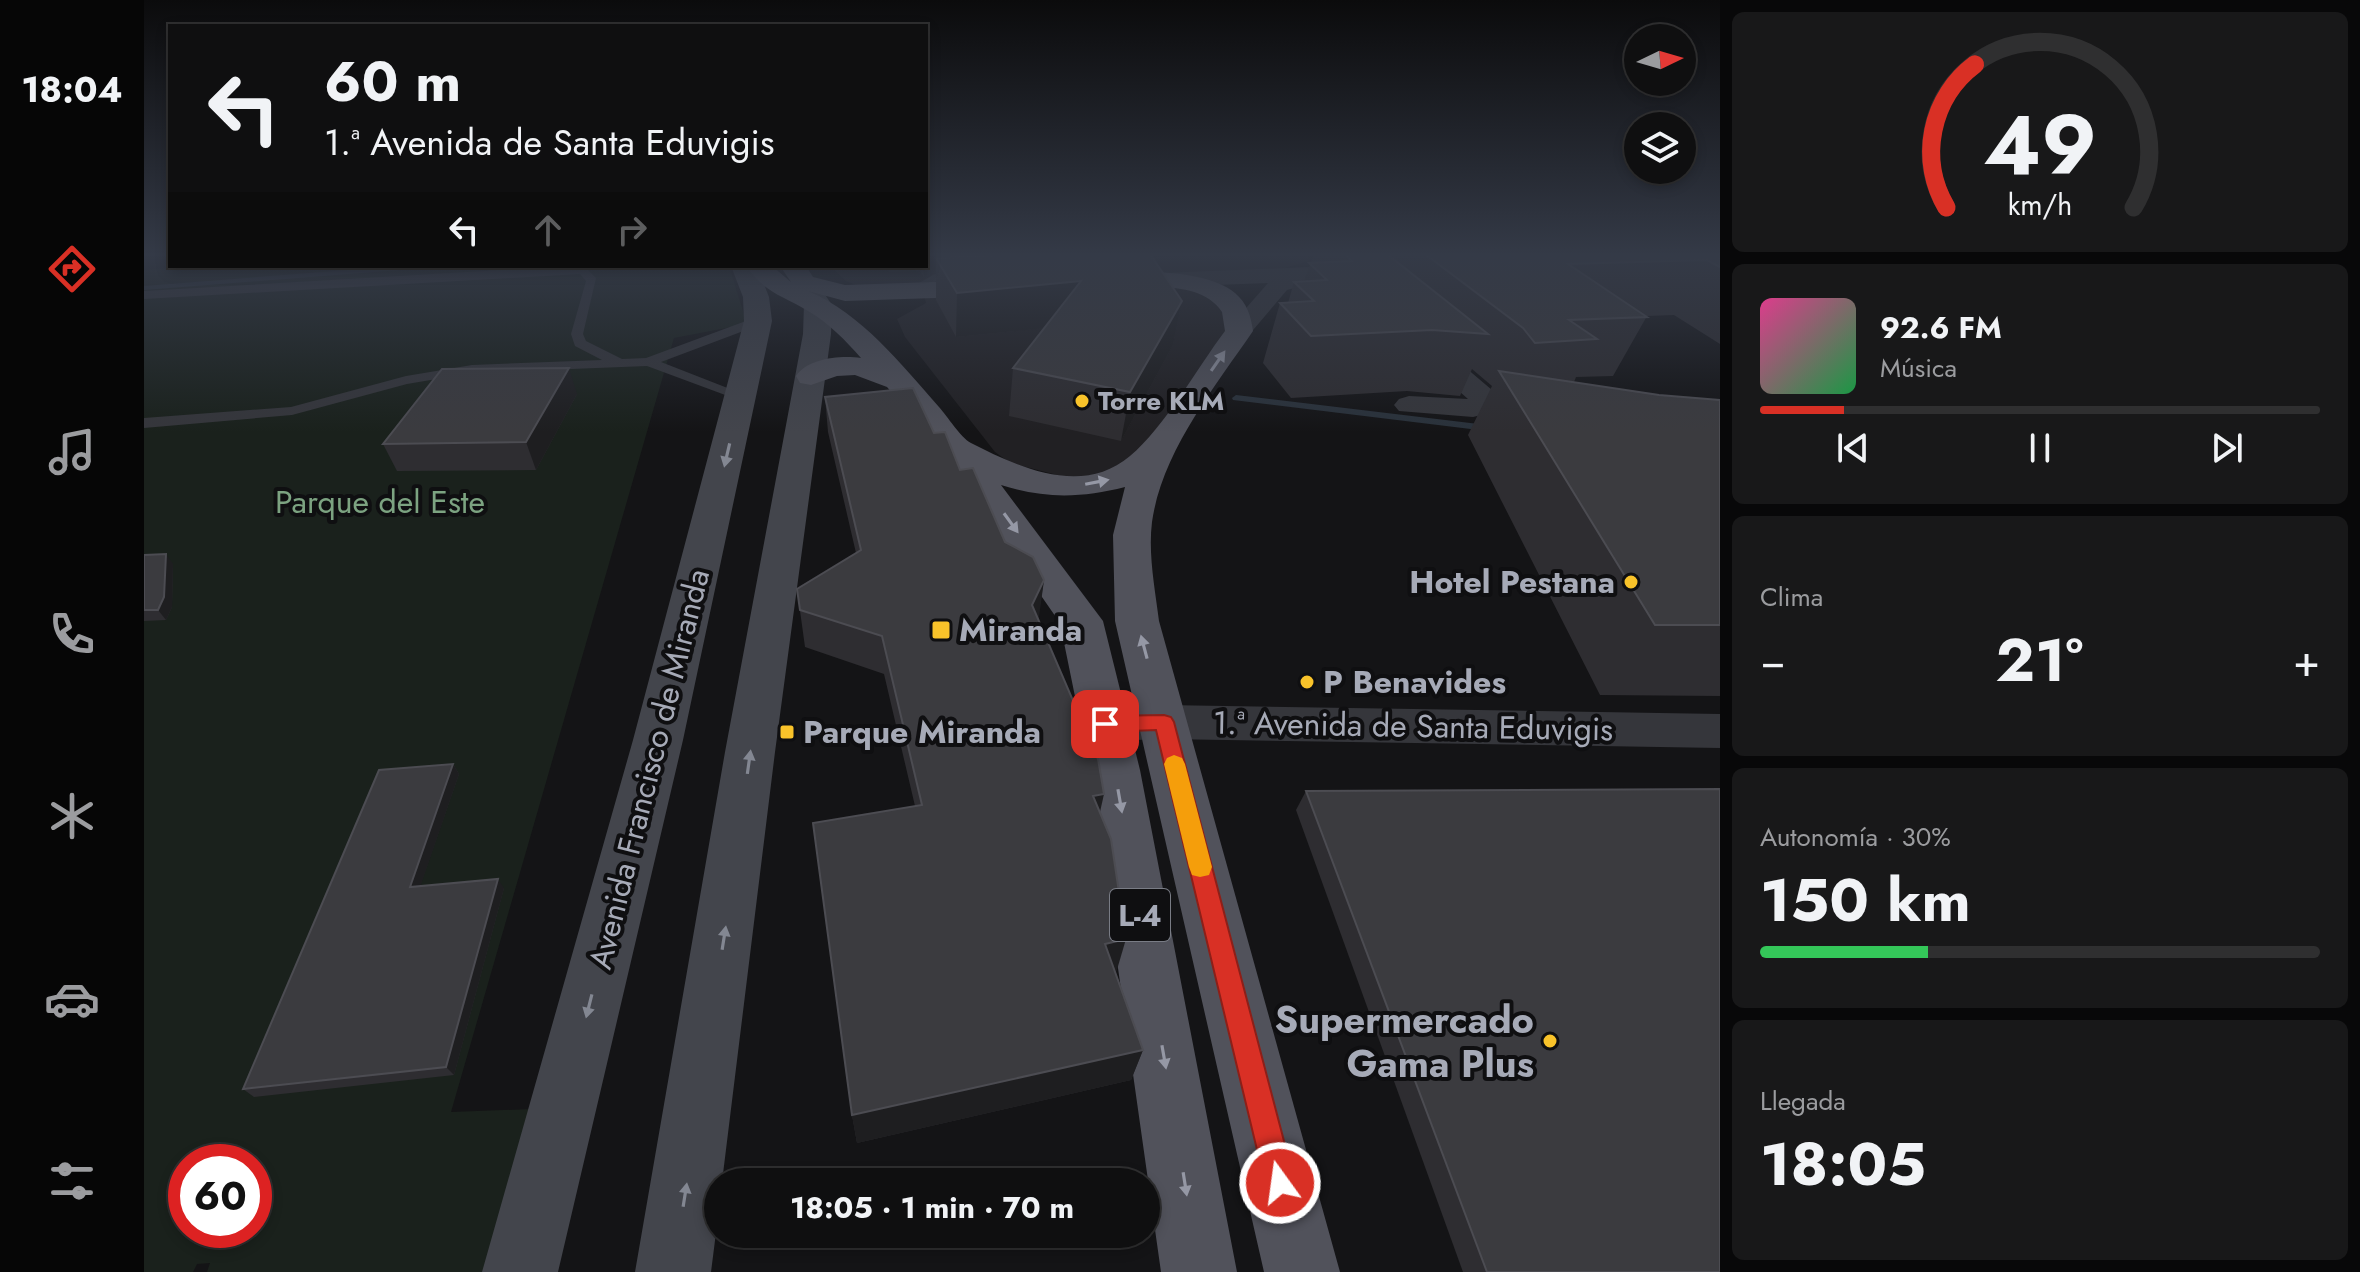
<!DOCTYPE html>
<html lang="es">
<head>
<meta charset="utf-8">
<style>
  body { margin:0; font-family:Jost,sans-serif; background:#181819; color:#f1f3f6; height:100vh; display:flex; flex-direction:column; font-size:30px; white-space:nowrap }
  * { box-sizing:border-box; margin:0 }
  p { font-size:26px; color:#9b9c9f }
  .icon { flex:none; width:44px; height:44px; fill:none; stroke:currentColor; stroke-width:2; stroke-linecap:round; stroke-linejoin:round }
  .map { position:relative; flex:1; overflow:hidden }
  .details { display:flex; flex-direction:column; gap:12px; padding:12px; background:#080809; width:640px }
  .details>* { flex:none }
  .banner { position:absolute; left:24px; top:24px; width:760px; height:244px; border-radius:0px; box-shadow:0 4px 12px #0003,0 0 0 2px #2f2f30; background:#0f0f10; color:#f1f3f6; overflow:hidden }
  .needle { width:52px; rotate:85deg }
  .tools { position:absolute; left:1480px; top:24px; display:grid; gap:16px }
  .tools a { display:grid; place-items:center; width:72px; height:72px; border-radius:50%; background:#0f0f10; box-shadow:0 4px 12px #0003,0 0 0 2px #2f2f30; font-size:40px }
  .speed { position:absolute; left:24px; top:1144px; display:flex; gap:16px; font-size:40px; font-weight:700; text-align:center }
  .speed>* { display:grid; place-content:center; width:104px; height:104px; border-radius:50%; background:#0f0f10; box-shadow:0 4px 12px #0003,0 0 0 2px #2f2f30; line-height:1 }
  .speed .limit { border:12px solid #d22; background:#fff; color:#111 }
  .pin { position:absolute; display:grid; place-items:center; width:68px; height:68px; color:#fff; margin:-34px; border-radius:16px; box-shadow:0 4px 12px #0006 }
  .me { position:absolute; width:88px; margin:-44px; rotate:346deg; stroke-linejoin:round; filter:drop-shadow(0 0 6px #0008) }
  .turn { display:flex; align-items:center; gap:28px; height:168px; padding:0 24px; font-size:36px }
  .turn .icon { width:104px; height:104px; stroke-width:2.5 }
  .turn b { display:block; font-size:56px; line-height:68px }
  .lanes { display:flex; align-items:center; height:76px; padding:0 24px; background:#0003; justify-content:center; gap:40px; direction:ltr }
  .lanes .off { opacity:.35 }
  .big { font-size:60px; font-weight:700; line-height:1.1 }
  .details .widget { flex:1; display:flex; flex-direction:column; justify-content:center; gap:12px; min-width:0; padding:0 28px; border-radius:12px; background:#181819 }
  .details .dial { align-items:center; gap:0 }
  .dial svg { height:208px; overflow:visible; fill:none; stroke:#2f2f30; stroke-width:7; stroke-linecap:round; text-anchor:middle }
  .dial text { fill:#f1f3f6; stroke:none }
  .song { display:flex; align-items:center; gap:24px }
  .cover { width:96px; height:96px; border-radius:12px; background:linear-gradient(135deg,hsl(330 70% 55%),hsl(140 70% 35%)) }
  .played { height:8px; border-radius:4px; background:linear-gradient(90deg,#d93025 15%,#2f2f30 15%) }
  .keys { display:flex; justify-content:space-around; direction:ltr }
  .heat { display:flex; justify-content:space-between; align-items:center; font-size:44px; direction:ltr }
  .charge { height:12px; border-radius:6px; background:linear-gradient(90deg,#34c759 30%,#2f2f30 0) }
  .trip { position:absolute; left:560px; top:1168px; width:456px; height:80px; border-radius:40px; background:#0f0f10; box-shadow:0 4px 12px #0003,0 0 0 2px #2f2f30; font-weight:700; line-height:80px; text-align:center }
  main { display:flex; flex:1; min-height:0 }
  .menu { display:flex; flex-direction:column; width:144px; justify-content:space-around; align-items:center; background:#060606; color:#9b9c9f }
  .menu .icon { width:56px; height:56px }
  .menu .selected { color:#d93025 }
  .menu b { font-size:36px; color:#f1f3f6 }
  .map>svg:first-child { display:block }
</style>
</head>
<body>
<main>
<nav class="menu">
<b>18:04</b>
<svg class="icon selected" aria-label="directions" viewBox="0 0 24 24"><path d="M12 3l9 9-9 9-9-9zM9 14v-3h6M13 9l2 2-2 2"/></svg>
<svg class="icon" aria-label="music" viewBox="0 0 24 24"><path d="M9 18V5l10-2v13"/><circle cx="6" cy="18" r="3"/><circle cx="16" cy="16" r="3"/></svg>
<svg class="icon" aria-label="phone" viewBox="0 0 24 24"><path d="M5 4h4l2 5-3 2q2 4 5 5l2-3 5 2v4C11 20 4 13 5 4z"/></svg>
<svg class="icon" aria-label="climate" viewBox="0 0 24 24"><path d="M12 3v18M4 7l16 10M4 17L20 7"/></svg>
<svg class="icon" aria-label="car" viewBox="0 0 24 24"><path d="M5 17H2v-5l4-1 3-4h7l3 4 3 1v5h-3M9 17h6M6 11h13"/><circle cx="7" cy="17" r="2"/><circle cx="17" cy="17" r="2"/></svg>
<svg class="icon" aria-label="filters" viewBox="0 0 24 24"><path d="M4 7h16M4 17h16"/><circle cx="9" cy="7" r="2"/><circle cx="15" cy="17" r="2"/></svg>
</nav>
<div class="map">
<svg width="1576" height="1272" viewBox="0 0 1576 1272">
  <rect width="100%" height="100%" fill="#141416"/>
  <!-- built -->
  <path fill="#212023" d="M 782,254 L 1163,254 L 1165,261 L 1133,270 L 1039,274 L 1068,297 L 1087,322 L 1011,448 L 972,474 L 921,477 L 866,463 L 851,452 L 761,337 L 753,319 L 782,303 L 778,285 L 714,286 L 702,281 L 686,266 L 782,266 Z"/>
  <!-- green -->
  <path fill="#1a211c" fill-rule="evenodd" d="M 44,266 L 585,266 L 603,324 L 530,338 L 307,1112 L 389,1109 L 347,1272 L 63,1272 L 66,1263 L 53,1264 L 49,1272 L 0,1272 L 0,270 ZM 42,1162 L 110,1162 L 110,1230 L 42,1230 Z"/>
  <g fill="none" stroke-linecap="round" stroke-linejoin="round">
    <!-- stream -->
    <g fill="#2a323b" fill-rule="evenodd">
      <path d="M 255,266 L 284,266 L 281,268 L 0,290 L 0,286 Z"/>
      <path d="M 1092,395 L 1343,425 L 1348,428 L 1343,431 L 1089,400 L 1088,398 Z"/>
    </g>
    <!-- service -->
    <g fill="#35363b" fill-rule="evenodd">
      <path d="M 409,267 L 443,269 L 452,278 L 439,334 L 442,341 L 478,359 L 502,358 L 610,318 L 618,318 L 618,324 L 517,362 L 604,396 L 602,399 L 592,399 L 503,366 L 328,373 L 263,384 L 148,415 L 0,428 L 0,418 L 147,407 L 262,376 L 328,365 L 458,360 L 431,346 L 427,334 L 442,281 L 436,274 L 0,299 L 0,291 Z"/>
      <path d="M 791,274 L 801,276 L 767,296 L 757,293 Z"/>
    </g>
    <!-- minor -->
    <g fill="#35363b" fill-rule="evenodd">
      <path d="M 1215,265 L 1223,267 L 1227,272 L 1223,277 L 1175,281 L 1143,290 L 1104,336 L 1086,336 L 1082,331 L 1124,283 L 1019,287 L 1011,285 L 1007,280 L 1011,275 L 1019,273 Z"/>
      <path d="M 1280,338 L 1289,340 L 1348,390 L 1358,405 L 1353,411 L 1329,417 L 1255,411 L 1250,405 L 1255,399 L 1265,396 L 1324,399 L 1271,352 L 1267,346 L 1271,340 Z"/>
      <path d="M 1020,705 L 1576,714 L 1576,748 L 1020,739 L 961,741 L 945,736 L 939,724 L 945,712 L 961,707 Z"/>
    </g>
    <!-- secondary -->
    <g fill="#43454c" fill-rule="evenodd">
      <path d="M 587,266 L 613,266 L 625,297 L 628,321 L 539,740 L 414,1272 L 338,1272 L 489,740 L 600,321 L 599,297 Z"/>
      <path d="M 660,274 L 669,277 L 688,305 L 687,334 L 631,752 L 578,1182 L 574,1182 L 574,1217 L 567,1272 L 491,1272 L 581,752 L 659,334 L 660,305 L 647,282 L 651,277 Z"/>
    </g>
    <!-- primary -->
    <path fill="#51525b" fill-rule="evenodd" d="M 602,266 L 628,266 L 647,282 L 636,266 L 662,266 L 669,277 L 701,285 L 850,280 L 859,282 L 863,288 L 859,294 L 850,296 L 701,301 L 664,291 C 718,314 757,364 795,407 C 804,417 816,437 827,443 C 874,467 938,497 986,456 C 1020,428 1053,368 1081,331 L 1078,312 C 1056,279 1001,288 967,290 L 958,287 L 954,282 L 958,277 C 991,268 1064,270 1091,293 C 1103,303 1107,316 1109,331 C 1070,388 1018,452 1008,522 C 1004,554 1011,589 1015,621 L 1196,1272 L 1120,1272 L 971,621 L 969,535 L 981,487 C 938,498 900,499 857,485 L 959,621 L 996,770 L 1093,1272 L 1017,1272 L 946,770 L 916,623 L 792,444 L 743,387 L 711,375 L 693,376 L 667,385 L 656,383 L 652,376 C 664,358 697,355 717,358 C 702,341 685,323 664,311 C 638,295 622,294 602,266 Z"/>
  </g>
  <!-- wall -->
  <g fill="#2e2d31">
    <path d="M 782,254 L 1028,254 L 1009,259 L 1038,301 L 1029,345 L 977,441 L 865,416 L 869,368 L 900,328 L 812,337 L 792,300 L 792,271 L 780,277 L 776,271 L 745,272 L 744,266 L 782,266 Z"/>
    <path d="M 1170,254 L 1576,254 L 1576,344 L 1530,315 L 1503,316 L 1469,376 L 1432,377 L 1430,382 L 1515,395 L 1576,400 L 1576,696 L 1456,695 L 1324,435 L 1348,386 L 1328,369 L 1316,396 L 1263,391 L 1147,398 L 1119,363 L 1136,303 L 1144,303 L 1150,282 L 1160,281 Z"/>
    <path d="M 433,394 L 392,470 L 253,471 L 239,444 Z"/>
    <path d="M 681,397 L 790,433 L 816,470 L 861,542 L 900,580 L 894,619 L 956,812 L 972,973 L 999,1050 L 987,1080 L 713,1143 L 708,1115 L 771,806 L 740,674 L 661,647 L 653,589 L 712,553 L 684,432 Z"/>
    <path d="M 0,555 L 29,564 L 28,607 L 22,620 L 0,621 Z"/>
    <path d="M 309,764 L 315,774 L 276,886 L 360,888 L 310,1075 L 110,1097 L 99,1089 Z"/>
    <path d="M 1162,791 L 1576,1272 L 1319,1272 L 1152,810 Z"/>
  </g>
  <!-- shaded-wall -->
  <g fill="#1e1e20">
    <path d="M 782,254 L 792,254 L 792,271 L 780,277 L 779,266 L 782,266 Z"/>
    <path d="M 985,254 L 1028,254 L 984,264 Z"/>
    <path d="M 937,281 L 932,325 L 812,337 L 813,293 Z"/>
    <path d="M 1038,301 L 1029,345 L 977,441 L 986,392 Z"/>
    <path d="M 425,368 L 433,394 L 392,470 L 382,442 Z"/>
    <path d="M 22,554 L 29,564 L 28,607 L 22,620 L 14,610 Z"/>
    <path d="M 900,580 L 895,617 L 884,642 L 888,605 Z"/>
    <path d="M 309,764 L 315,774 L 273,896 L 266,887 Z"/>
    <path d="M 960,794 L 952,830 L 949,796 Z"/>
    <path d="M 354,879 L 360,888 L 310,1075 L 302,1067 Z"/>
    <path d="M 982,939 L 972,973 L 961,944 Z"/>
    <path d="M 999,1050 L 987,1080 L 713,1143 L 708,1115 Z"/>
  </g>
  <!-- building -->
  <g fill="#3b3b3f" stroke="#4c4c52" stroke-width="2">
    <path d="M 877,254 L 1006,254 L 1038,301 L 986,392 L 869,368 L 937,281 L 813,293 L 792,258 Z"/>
    <path d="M 1200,254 L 1243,254 L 1344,334 L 1288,330 L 1167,336 L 1136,303 L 1170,301 L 1150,282 L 1183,280 L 1165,263 L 1208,261 Z"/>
    <path d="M 1281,254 L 1576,254 L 1576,267 L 1563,260 L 1424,264 L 1503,317 L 1425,320 L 1453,339 L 1391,343 L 1379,328 Z"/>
    <path d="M 425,368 L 382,442 L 239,444 L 298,369 Z"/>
    <path d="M 1355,371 L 1515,395 L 1576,400 L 1576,625 L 1511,625 Z"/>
    <path d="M 769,388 L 790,433 L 801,432 L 816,470 L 829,468 L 861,542 L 889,557 L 900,580 L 888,605 L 954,759 L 960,794 L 949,796 L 967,839 L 982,939 L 961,944 L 999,1050 L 708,1115 L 669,823 L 778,805 L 738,636 L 656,610 L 653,589 L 717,550 L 681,397 Z"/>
    <path d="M 22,554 L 20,597 L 14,610 L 0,610 L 0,555 Z"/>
    <path d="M 309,764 L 266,887 L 354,879 L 302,1067 L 99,1089 L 235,770 Z"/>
    <path d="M 1576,789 L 1576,1272 L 1343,1272 L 1162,791 Z"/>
  </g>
  <!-- one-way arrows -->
  <defs><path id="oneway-solid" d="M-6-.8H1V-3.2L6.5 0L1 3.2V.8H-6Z" transform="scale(2)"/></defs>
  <g fill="#9598a5">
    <use href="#oneway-solid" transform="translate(1074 361) rotate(-55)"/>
    <use href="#oneway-solid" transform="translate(953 482) rotate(-11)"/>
    <use href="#oneway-solid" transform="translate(867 523) rotate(54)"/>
    <use href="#oneway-solid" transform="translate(1000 647) rotate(-105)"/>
    <use href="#oneway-solid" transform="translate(976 801) rotate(80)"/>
    <use href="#oneway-solid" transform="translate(1020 1057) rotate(80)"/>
    <use href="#oneway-solid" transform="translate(1041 1184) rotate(81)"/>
  </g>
  <g fill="#838792">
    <use href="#oneway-solid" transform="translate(583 455) rotate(103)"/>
    <use href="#oneway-solid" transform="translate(605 762) rotate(-82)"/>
    <use href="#oneway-solid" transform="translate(580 938) rotate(-81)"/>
    <use href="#oneway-solid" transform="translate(445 1006) rotate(104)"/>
    <use href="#oneway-solid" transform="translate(541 1195) rotate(-81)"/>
  </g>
  <!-- sky -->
  <linearGradient id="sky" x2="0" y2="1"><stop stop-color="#0b0b0c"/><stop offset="0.59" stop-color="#343a47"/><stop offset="1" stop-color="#343a47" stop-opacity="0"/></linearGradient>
  <rect width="1576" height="432" fill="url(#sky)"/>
  <!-- route -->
  <path fill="#d93025" stroke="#8d1f18" stroke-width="2" d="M 1020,715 L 1027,717 L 1030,722 L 1151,1183 L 1147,1194 L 1136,1198 L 1125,1194 L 1121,1183 L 1012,730 L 961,732 L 954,729 L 951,724 L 954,719 L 961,716 Z"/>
  <!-- slow -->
  <path fill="#f59e0b" d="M 1030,755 L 1038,758 L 1041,764 L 1068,867 L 1065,875 L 1056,877 L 1048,875 L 1045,867 L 1020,764 L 1023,758 Z"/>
  <!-- markers -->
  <g fill="#f9c32a" stroke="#0f0f11" stroke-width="3">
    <circle cx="938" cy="401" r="8"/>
    <circle cx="1487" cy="582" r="8"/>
    <rect x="787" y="620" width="20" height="20" rx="4"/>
    <circle cx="1163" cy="682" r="8"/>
    <rect x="635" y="724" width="16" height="16" rx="4"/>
    <circle cx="1406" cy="1041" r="8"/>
  </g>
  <g text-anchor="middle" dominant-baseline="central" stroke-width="8" stroke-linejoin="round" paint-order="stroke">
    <!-- far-poi labels -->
    <g font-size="26" font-weight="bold" fill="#a6aab7" stroke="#0f0f11" text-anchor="start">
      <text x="954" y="401">Torre KLM</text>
    </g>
    <!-- shield labels -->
    <rect fill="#0f0f11" stroke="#797c85" stroke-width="2" x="966" y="889" width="60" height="52" rx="6"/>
    <g font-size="30" font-weight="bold" fill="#a6aab7">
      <text x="996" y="915">L-4</text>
    </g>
    <!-- park labels -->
    <g font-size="32" fill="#7ca381" stroke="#0f0f11">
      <text x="236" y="502">Parque del Este</text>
    </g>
    <!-- poi labels -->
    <g font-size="32" font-weight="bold" fill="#a6aab7" stroke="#0f0f11" text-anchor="start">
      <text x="1471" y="582" text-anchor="end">Hotel Pestana</text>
      <text x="815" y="630">Miranda</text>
      <text x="1179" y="682">P Benavides</text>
      <text x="659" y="732">Parque Miranda</text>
    </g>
    <!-- street labels -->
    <g font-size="32" fill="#a6aab7" stroke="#0f0f11">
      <text transform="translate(1269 726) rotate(1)">1.ª Avenida de Santa Eduvigis</text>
      <text transform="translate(505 769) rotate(-76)">Avenida Francisco de Miranda</text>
    </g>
    <!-- near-poi labels -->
    <g font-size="38" font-weight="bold" fill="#a6aab7" stroke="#0f0f11" text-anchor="end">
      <text x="1390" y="1019">Supermercado<tspan x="1390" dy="44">Gama Plus</tspan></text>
    </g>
  </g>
</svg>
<div class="tools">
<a><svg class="needle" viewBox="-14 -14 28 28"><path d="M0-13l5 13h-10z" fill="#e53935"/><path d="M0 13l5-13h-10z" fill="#9b9c9f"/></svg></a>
<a><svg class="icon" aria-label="layers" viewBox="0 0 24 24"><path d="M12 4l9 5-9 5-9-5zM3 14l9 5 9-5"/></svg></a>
</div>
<div class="speed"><div class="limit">60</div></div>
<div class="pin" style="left:961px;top:724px;background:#d93025"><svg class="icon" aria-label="arrive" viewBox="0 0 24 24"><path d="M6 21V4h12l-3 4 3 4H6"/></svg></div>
<svg class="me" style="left:1136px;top:1183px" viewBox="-20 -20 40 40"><circle r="17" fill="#d93025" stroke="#fff" stroke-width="3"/><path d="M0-11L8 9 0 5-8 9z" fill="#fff"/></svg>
<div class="trip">18:05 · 1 min · 70 m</div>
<div class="banner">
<div class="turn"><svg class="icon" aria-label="left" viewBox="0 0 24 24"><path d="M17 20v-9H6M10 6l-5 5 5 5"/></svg><div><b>60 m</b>1.ª Avenida de Santa Eduvigis</div></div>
<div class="lanes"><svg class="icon" aria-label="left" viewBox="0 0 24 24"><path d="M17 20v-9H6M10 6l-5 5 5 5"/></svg><svg class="icon off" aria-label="ahead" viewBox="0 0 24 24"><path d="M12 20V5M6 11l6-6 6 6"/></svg><svg class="icon off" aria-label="right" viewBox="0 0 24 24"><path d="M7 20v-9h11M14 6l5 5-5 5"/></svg></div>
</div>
</div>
<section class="details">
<div class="widget dial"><svg viewBox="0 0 100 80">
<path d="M14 69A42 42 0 1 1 86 69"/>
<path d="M14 69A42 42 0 0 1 25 14" stroke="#d93025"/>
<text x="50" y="56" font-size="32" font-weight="700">49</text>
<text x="50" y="72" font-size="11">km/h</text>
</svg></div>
<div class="widget">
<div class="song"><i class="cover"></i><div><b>92.6 FM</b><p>Música</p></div></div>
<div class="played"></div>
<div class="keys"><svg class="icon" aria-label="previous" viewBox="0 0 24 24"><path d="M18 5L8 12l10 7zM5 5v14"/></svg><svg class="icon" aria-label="pause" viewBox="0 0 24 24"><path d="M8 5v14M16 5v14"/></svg><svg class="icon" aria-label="next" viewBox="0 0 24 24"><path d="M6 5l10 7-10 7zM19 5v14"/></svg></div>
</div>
<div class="widget"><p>Clima</p>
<div class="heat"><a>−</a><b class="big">21°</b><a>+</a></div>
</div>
<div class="widget"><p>Autonomía · 30%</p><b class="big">150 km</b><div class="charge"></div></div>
<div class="widget"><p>Llegada</p><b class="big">18:05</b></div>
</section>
</main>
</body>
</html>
